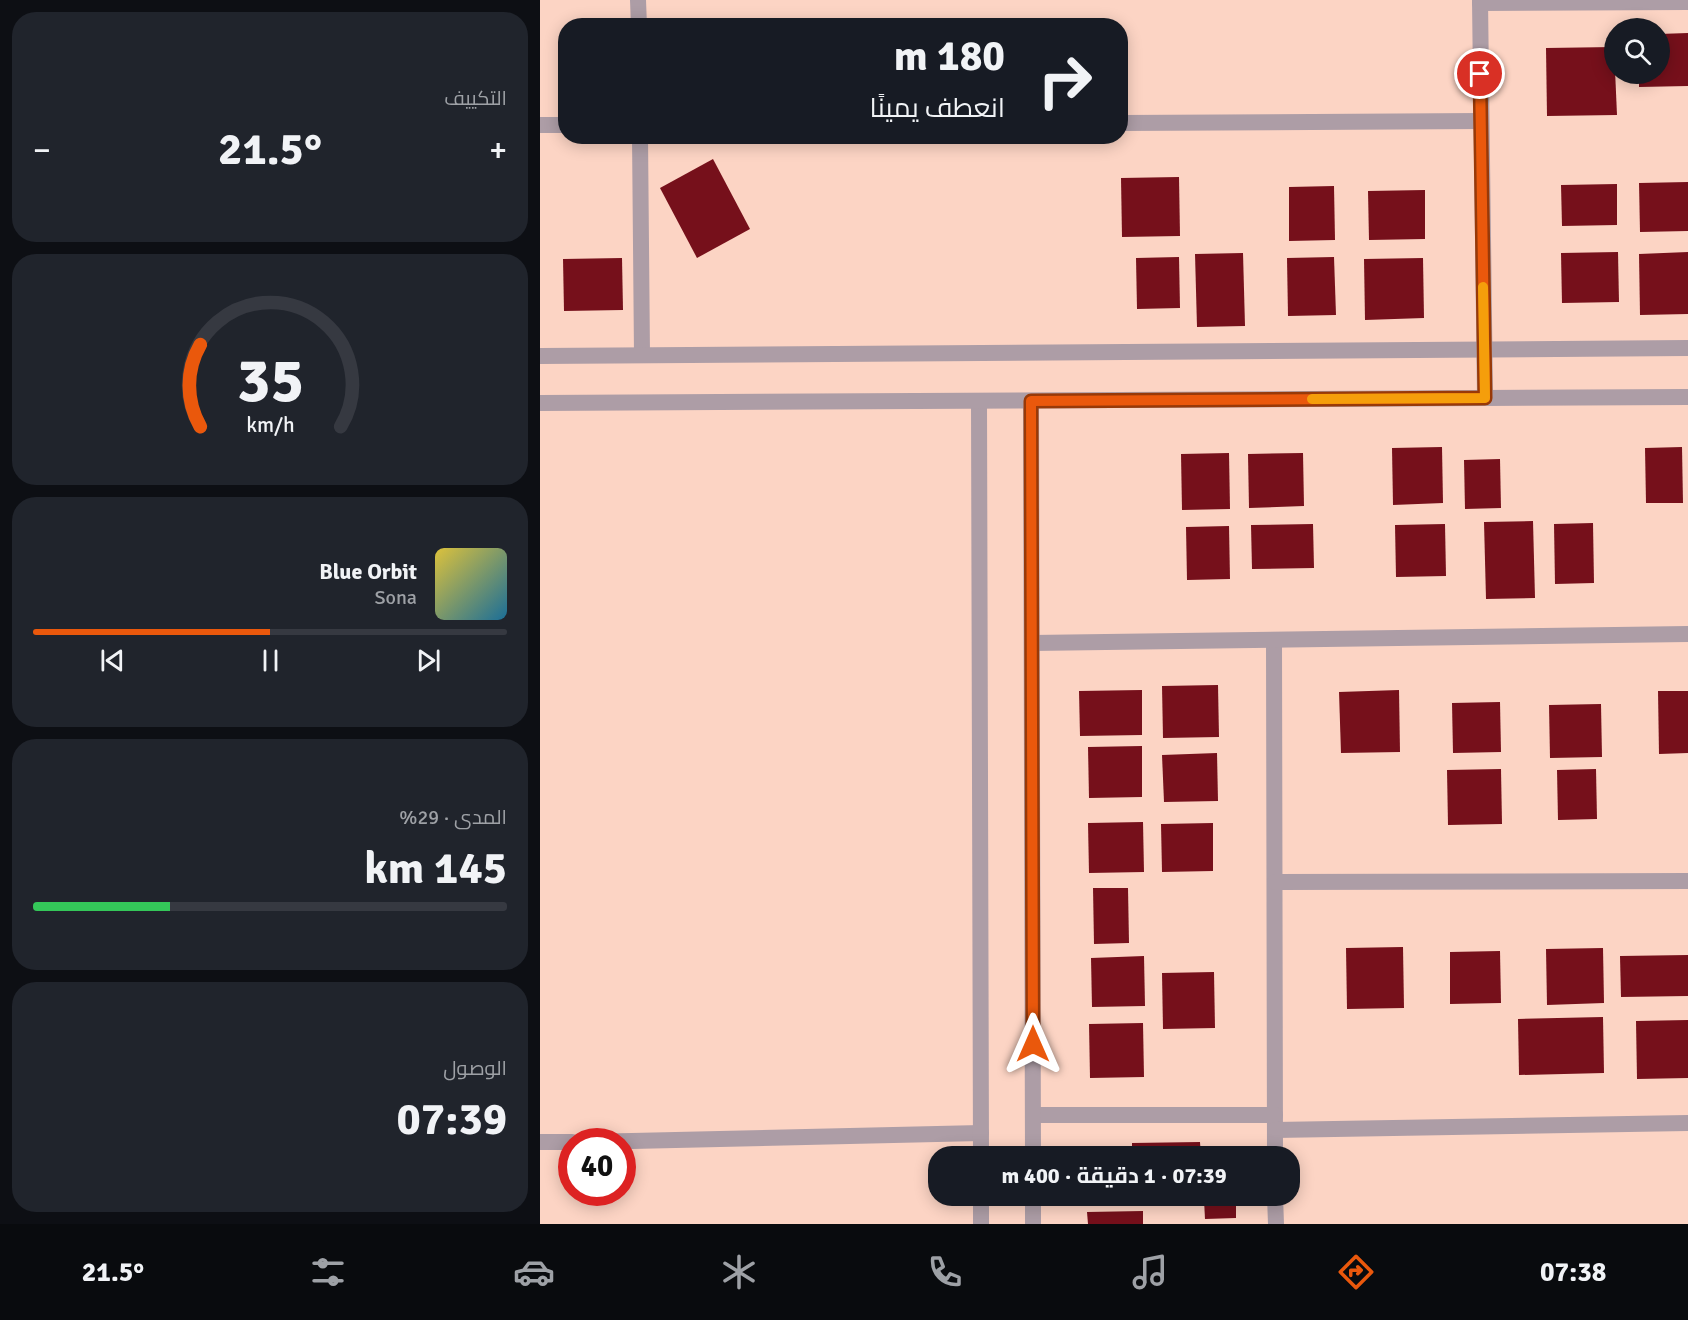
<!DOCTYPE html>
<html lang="ar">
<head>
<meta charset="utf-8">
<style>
  body { margin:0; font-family:Signika,Cairo,sans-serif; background:#20242c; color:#f1f3f6; direction:rtl; height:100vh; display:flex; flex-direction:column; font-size:22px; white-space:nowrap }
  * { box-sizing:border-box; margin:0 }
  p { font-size:20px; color:#9ea1a6 }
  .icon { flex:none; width:33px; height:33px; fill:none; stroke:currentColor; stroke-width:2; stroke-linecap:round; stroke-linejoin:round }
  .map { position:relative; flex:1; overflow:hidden; direction:ltr }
  .side { display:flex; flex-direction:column; gap:12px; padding:12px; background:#0d0f14; width:540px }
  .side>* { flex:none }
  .guide { position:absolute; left:18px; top:18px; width:570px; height:126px; border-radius:24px; box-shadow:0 3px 15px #0003; direction:rtl; background:#171b24; color:#f1f3f6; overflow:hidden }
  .fabs { position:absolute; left:1064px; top:18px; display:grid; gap:12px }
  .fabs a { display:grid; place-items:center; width:66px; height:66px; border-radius:50%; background:#171b24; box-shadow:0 3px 15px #0003; font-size:30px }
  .speed { position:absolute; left:18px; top:1128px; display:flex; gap:12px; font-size:30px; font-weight:700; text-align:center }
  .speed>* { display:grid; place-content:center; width:78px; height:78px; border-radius:50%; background:#171b24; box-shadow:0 3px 15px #0003; line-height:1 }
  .speed .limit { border:9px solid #d22; background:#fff; color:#111 }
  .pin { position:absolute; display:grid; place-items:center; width:51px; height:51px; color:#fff; margin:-26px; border:3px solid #fff; border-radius:50%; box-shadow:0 2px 6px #0007 }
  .me { position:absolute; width:66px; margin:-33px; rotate:0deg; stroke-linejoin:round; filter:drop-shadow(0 0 4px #0008) }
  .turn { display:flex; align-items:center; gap:21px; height:126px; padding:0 24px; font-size:27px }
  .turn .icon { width:78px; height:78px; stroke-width:2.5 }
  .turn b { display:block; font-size:42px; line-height:51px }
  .big { font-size:45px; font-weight:700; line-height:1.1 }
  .side .widget { flex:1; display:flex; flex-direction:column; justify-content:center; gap:9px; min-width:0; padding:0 21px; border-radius:24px; background:#20242c }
  .side .dial { align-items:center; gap:0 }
  .dial svg { height:156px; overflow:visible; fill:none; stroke:#363941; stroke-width:7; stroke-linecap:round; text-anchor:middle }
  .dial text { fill:#f1f3f6; stroke:none }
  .song { display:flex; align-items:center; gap:18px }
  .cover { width:72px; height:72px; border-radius:9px; background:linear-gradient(135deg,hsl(50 70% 55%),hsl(200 70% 35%)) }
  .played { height:6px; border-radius:3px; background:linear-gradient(90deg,#ea580c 50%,#363941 50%) }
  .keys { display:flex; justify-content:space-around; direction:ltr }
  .heat { display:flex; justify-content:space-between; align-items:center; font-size:33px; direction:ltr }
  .charge { height:9px; border-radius:4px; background:linear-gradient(90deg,#34c759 29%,#363941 0) }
  .trip { position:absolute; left:388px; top:1146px; width:372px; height:60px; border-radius:24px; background:#171b24; box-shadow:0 3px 15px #0003; font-weight:700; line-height:60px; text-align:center; direction:rtl }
  .tabs { display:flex; height:96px; justify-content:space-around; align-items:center; background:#090b0e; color:#9ea1a6 }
  .tabs .icon { width:42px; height:42px }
  .tabs .active { color:#ea580c }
  .tabs b { font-size:27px; color:#f1f3f6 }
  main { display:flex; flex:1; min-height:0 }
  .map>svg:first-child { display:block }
</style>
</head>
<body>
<main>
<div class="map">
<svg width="1148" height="1224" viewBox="0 0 1148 1224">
  <rect width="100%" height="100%" fill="#fcd4c4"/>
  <!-- building -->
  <g fill="#76101b">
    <path d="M 1148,33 L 1148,86 L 1099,87 L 1099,74 L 1119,74 L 1119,34 Z"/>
    <path d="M 1074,47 L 1077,115 L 1007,116 L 1006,48 Z"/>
    <path d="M 173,159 L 210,229 L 157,258 L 120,188 Z"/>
    <path d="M 639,177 L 640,236 L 582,237 L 581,178 Z"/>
    <path d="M 1148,182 L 1148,231 L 1100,232 L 1099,183 Z"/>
    <path d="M 1077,184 L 1077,225 L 1022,226 L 1021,185 Z"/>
    <path d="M 794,186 L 795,240 L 749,241 L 749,187 Z"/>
    <path d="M 885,190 L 885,239 L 829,240 L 828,191 Z"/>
    <path d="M 1078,252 L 1079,302 L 1022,303 L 1021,253 Z"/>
    <path d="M 1148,252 L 1148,314 L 1100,315 L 1099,254 Z"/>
    <path d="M 703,253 L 705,326 L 657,327 L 655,254 Z"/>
    <path d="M 639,257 L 640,308 L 597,309 L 596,258 Z"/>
    <path d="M 794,257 L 796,315 L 748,316 L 747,258 Z"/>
    <path d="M 82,258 L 83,310 L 24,311 L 23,259 Z"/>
    <path d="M 883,258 L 884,318 L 825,320 L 824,259 Z"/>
    <path d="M 902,447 L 903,503 L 853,505 L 852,448 Z"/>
    <path d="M 1142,447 L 1143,503 L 1106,503 L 1105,448 Z"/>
    <path d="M 689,453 L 690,509 L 642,510 L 641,454 Z"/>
    <path d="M 763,453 L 764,506 L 709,508 L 708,454 Z"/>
    <path d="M 960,459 L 961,508 L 925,509 L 924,460 Z"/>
    <path d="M 993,521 L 995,598 L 946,599 L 944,522 Z"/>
    <path d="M 1053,523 L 1054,583 L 1015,584 L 1014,524 Z"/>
    <path d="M 773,524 L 774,568 L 712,569 L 711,525 Z"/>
    <path d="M 905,524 L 906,576 L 856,577 L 855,525 Z"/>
    <path d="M 689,526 L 690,579 L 647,580 L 646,527 Z"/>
    <path d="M 678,685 L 679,737 L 623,738 L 622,686 Z"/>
    <path d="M 602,690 L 602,735 L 540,736 L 539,691 Z"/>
    <path d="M 859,690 L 860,752 L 801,753 L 799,692 Z"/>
    <path d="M 1118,691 L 1148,691 L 1148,753 L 1119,754 Z"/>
    <path d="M 960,702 L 961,752 L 913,753 L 912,703 Z"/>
    <path d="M 1061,704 L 1062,757 L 1010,758 L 1009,705 Z"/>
    <path d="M 602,746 L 602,797 L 549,798 L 548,747 Z"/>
    <path d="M 677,753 L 678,801 L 624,802 L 622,755 Z"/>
    <path d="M 961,769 L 962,824 L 908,825 L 907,770 Z"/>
    <path d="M 1056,769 L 1057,819 L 1018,820 L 1017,770 Z"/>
    <path d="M 603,822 L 604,872 L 549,873 L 548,823 Z"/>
    <path d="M 673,823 L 673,871 L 622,872 L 621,824 Z"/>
    <path d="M 553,888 L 588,888 L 589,943 L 554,944 Z"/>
    <path d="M 863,947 L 864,1008 L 807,1009 L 806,948 Z"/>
    <path d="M 1063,948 L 1064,1003 L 1007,1005 L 1006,949 Z"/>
    <path d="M 960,951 L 961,1003 L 910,1004 L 910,952 Z"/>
    <path d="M 1148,955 L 1148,996 L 1081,997 L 1080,956 Z"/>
    <path d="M 604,956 L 605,1006 L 552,1007 L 551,958 Z"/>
    <path d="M 674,972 L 675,1028 L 623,1029 L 622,973 Z"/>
    <path d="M 1063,1017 L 1064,1073 L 979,1075 L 978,1019 Z"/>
    <path d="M 1148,1020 L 1148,1078 L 1097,1079 L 1096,1021 Z"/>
    <path d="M 603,1023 L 604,1077 L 550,1078 L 549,1024 Z"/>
    <path d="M 660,1142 L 661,1156 L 592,1156 L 592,1143 Z"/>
    <path d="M 664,1200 L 696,1200 L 696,1218 L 665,1219 Z"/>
    <path d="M 603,1211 L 603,1224 L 548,1224 L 547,1212 Z"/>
  </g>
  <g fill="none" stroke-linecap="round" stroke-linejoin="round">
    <!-- minor -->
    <g stroke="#ad9da6" stroke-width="16">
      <path d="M 98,0 L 99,26"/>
      <path d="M 940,0 L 945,398"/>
      <path d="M 940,3 L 1148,2"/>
      <path d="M 580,123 L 941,121"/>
      <path d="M 0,125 L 26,125"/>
      <path d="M 100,136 L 102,355"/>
      <path d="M 734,640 L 735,1156"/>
      <path d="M 492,643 L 1148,634"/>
      <path d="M 735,882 L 1148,881"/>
      <path d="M 493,1115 L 735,1115"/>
      <path d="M 735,1130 L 1148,1123"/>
      <path d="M 0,1142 L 32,1142"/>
      <path d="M 47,1142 L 441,1133"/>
      <path d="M 735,1196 L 736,1224"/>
    </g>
    <!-- tertiary -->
    <g stroke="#ad9da6" stroke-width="16">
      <path d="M 0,356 L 1148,348"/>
      <path d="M 439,401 L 441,1156"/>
      <path d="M 491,401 L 493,1156"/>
      <path d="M 0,403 L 1148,397"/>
      <path d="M 441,1196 L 441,1224"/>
      <path d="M 493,1196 L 493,1224"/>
    </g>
  </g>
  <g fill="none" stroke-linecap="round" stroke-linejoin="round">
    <defs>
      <path id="route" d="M 493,1044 L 491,401 L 945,398 L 940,74"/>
    </defs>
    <!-- route casing -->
    <use href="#route" stroke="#983908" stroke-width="15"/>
    <!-- route -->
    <use href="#route" stroke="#ea580c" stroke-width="10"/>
    <!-- slow -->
    <path stroke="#f59e0b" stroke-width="10" d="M 772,399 L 945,398 L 943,287"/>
  </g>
</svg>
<div class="fabs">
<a><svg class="icon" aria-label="search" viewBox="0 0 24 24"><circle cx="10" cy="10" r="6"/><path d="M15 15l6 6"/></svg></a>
</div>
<div class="speed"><div class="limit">40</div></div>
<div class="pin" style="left:940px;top:74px;background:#d93025"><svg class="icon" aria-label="arrive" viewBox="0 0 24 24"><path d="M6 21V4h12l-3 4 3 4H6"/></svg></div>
<svg class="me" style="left:493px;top:1044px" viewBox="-20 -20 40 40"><path d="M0-17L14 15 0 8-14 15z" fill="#ea580c" stroke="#fff" stroke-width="4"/></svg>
<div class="trip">07:39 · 1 دقيقة · 400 m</div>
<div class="guide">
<div class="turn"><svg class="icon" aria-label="right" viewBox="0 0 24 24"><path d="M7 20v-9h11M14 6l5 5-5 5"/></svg><div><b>180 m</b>انعطف يمينًا</div></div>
</div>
</div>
<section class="side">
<div class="widget"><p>التكييف</p>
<div class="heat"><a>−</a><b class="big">21.5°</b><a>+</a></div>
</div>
<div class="widget dial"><svg viewBox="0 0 100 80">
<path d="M14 69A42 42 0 1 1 86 69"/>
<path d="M14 69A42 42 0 0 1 14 27" stroke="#ea580c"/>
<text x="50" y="56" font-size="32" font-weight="700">35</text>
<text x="50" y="72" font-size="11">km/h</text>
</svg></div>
<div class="widget">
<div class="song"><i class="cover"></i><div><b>Blue Orbit</b><p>Sona</p></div></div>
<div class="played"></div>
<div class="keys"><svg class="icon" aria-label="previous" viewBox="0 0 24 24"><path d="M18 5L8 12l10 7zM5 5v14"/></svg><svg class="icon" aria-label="pause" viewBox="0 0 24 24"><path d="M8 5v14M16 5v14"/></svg><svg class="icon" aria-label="next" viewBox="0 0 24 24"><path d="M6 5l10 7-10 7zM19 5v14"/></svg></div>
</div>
<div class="widget"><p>المدى · 29%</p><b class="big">145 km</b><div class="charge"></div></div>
<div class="widget"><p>الوصول</p><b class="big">07:39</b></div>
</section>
</main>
<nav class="tabs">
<b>07:38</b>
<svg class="icon active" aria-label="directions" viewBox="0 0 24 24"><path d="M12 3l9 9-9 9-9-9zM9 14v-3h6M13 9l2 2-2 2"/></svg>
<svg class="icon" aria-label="music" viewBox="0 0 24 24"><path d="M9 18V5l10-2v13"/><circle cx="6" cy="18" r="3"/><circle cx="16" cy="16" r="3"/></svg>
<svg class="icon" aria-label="phone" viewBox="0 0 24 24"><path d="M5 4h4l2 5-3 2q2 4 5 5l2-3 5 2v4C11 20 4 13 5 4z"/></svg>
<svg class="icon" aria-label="climate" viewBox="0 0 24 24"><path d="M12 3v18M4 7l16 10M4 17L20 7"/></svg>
<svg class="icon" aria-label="car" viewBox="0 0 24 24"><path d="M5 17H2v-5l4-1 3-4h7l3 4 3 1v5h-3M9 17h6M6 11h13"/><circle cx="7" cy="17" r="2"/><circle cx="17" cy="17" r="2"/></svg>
<svg class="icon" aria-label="filters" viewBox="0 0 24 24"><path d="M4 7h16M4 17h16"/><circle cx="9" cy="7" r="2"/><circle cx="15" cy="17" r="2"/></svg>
<b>21.5°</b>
</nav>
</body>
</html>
